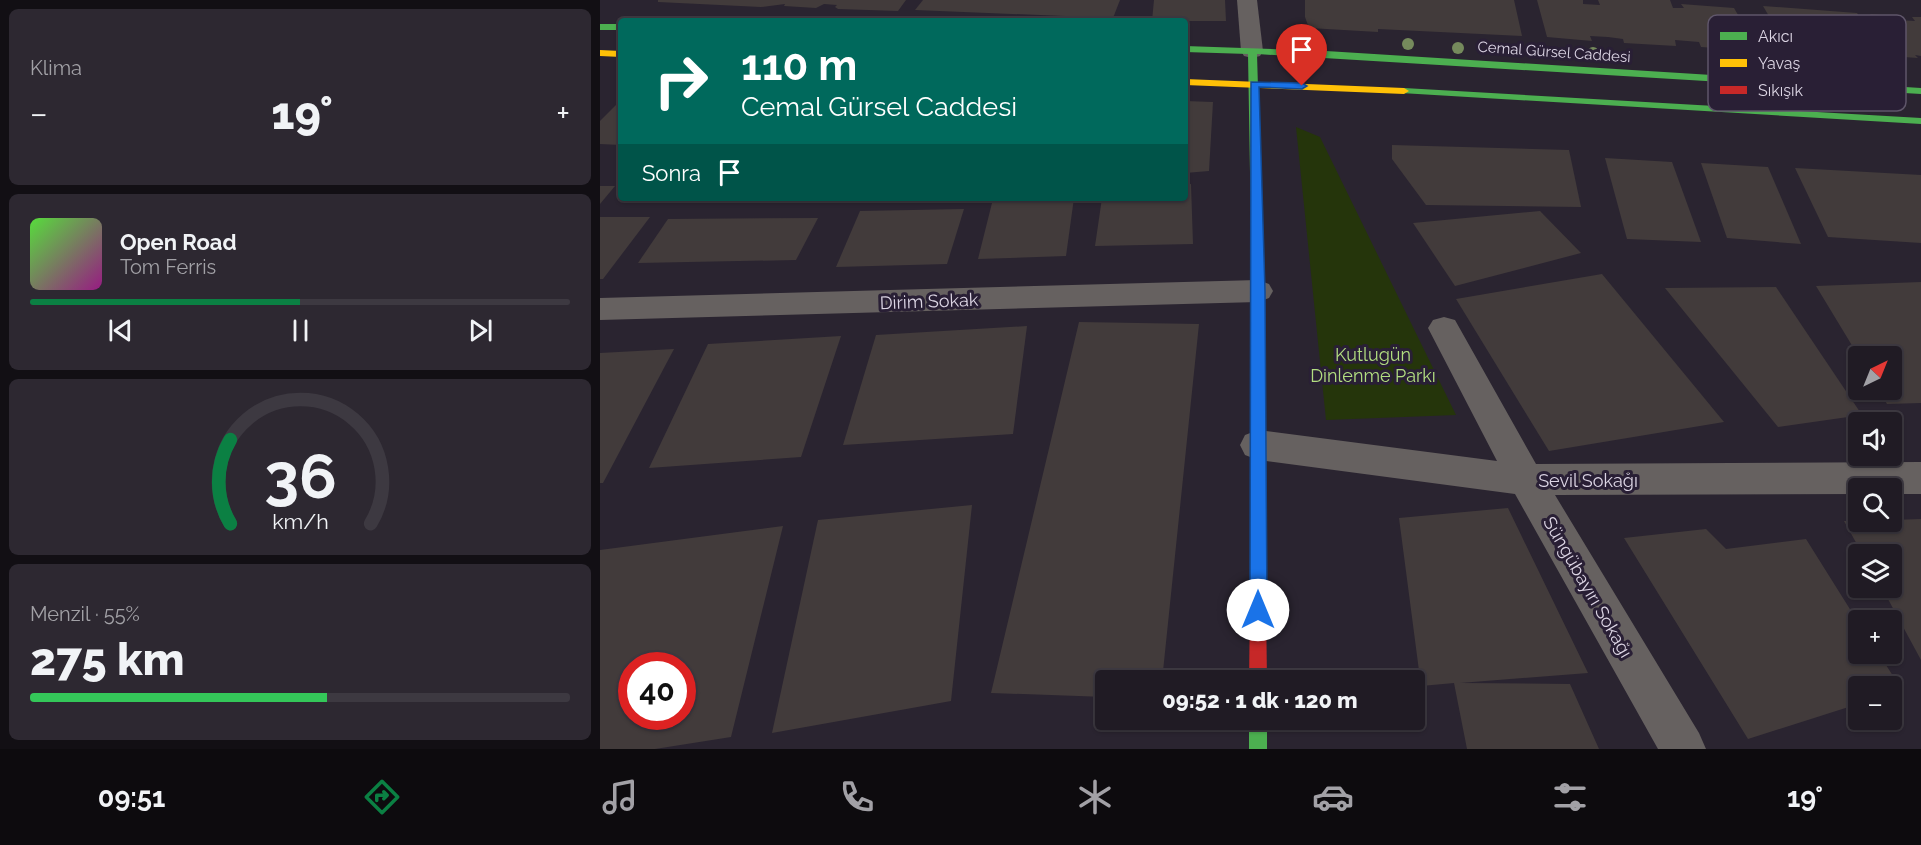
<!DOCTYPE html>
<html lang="tr">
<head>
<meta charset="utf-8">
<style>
  body { margin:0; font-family:Raleway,sans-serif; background:#2d2831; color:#f1f3f6; height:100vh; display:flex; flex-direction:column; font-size:22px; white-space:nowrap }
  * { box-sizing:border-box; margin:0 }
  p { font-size:20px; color:#a2a1a6 }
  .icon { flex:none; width:33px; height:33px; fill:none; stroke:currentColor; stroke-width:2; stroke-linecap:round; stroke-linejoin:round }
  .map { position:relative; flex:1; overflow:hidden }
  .sheet { display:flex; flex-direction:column; gap:9px; padding:9px; background:#120f14; width:600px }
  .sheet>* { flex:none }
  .hud { position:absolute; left:18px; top:18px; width:570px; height:183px; border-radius:6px; box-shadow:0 2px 4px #0004,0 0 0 2px #3d3941; background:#00695c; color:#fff; overflow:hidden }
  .needle { width:39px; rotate:43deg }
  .buttons { position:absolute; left:1248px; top:346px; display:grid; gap:12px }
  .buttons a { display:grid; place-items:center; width:54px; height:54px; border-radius:6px; background:#201b24; box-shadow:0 2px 4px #0004,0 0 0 2px #3d3941; font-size:30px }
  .speed { position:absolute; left:18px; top:652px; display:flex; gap:12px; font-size:30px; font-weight:700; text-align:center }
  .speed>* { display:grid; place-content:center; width:78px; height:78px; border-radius:50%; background:#201b24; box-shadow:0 2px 4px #0004,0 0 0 2px #3d3941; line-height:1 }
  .speed .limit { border:9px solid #d22; background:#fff; color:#111 }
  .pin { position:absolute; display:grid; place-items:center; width:51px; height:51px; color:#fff; margin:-62px -26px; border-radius:50% 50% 50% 0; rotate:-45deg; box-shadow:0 0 6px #0007 }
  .pin .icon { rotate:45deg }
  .me { position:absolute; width:66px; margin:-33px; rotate:0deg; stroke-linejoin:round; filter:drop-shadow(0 0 4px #0008) }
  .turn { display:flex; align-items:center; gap:21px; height:126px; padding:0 24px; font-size:27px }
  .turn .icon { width:78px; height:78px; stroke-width:2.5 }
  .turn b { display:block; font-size:42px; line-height:51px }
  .then { display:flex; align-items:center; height:57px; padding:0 24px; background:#0003; gap:12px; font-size:22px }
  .big { font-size:45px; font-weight:800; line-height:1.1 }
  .sheet .tile { flex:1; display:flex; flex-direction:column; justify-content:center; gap:9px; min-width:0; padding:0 21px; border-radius:9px; background:#2d2831 }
  .sheet .dial { align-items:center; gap:0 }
  .dial svg { height:156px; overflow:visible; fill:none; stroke:#3d3941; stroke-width:7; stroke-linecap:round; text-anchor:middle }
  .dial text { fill:#f1f3f6; stroke:none }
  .song { display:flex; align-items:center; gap:18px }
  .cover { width:72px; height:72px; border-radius:9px; background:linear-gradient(135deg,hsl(110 70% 55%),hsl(310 70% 35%)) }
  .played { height:6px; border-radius:3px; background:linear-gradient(90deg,#0b8043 50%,#3d3941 50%) }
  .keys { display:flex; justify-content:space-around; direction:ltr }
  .heat { display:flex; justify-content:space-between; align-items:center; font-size:33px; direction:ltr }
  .charge { height:9px; border-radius:4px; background:linear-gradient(90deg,#34c759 55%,#3d3941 0) }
  .trip { position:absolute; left:495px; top:670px; width:330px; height:60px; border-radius:6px; background:#201b24; box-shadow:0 2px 4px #0004,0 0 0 2px #3d3941; font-weight:800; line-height:60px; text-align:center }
  .menu { display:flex; height:96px; justify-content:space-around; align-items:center; background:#0d0b0e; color:#a2a1a6 }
  .menu .icon { width:42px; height:42px }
  .menu .active { color:#0b8043 }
  .menu b { font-size:27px; color:#f1f3f6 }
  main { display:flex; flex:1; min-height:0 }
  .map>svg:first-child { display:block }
</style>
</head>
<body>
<main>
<section class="sheet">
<div class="tile"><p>Klima</p>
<div class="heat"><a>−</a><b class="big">19°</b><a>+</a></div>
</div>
<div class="tile">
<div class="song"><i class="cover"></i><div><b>Open Road</b><p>Tom Ferris</p></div></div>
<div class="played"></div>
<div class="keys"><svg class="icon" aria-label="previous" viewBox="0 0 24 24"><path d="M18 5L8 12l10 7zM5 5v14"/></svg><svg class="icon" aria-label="pause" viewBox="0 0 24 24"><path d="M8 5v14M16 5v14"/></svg><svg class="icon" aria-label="next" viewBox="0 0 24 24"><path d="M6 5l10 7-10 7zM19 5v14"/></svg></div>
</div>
<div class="tile dial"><svg viewBox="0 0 100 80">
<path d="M14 69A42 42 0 1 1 86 69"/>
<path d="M14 69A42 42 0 0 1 14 26" stroke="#0b8043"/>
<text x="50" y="56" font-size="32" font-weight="700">36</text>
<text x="50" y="72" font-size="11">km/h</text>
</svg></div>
<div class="tile"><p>Menzil · 55%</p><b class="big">275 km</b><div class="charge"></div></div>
</section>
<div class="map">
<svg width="1321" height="749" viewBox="0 0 1321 749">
  <rect width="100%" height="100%" fill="#2a2430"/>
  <!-- green -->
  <path fill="#25350b" d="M 696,127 L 720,137 L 856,415 L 726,420 Z"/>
  <!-- building -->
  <g fill="#423b3b" fill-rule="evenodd">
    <path d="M 58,0 L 306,0 L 298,11 L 238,9 L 235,7 L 237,5 L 224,4 L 216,8 L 184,6 L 185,4 L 161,7 L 58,2 Z"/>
    <path d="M 323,0 L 520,0 L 513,18 L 315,10 Z"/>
    <path d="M 554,0 L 625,0 L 626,21 L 552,21 Z"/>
    <path d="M 705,0 L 914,0 L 922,36 L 778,29 L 778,32 L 709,28 L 705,17 Z"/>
    <path d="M 937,0 L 983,0 L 983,4 L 1000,5 L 998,0 L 1070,0 L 1073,8 L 1084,8 L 1081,4 L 1134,8 L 1159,51 L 1101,47 L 1099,42 L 1075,40 L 1076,46 L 1024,43 L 1023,39 L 1008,37 L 990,36 L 992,41 L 947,37 Z"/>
    <path d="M 1163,6 L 1257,13 L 1259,16 L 1273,17 L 1270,14 L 1294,16 L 1296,20 L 1315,21 L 1312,17 L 1321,17 L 1321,56 L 1315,55 L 1318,58 L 1274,55 L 1271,51 L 1247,49 L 1249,52 L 1187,47 Z"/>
    <path d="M 21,100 L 21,145 L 0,144 L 0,121 Z"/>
    <path d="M 585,101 L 613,102 L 609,171 L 585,173 Z"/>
    <path d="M 792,145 L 969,150 L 981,207 L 826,205 L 792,159 Z"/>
    <path d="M 1005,158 L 1072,162 L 1101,242 L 1027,239 Z"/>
    <path d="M 1101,163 L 1168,167 L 1201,244 L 1127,238 Z"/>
    <path d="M 1195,168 L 1321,175 L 1321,243 L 1228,237 Z"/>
    <path d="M 591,184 L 593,244 L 495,246 L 502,198 L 585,198 L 585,185 Z"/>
    <path d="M 0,186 L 15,186 L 0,204 Z"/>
    <path d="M 474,198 L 466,256 L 378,259 L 393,199 Z"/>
    <path d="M 364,209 L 347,264 L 236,267 L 260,211 Z"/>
    <path d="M 940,211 L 981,253 L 855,286 L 813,223 Z"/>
    <path d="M 0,217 L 50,217 L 3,279 L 0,279 Z"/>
    <path d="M 218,218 L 196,260 L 38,263 L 68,219 Z"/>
    <path d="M 1002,274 L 1124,422 L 949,451 L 856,299 Z"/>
    <path d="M 1321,282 L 1321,403 L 1287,404 L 1279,390 L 1292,390 L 1292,357 L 1259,357 L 1216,286 Z"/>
    <path d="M 1176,287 L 1262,415 L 1178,427 L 1065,288 Z"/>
    <path d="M 479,322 L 599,324 L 562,681 L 506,681 L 506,697 L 391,693 Z"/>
    <path d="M 427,326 L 413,434 L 243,445 L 276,335 Z"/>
    <path d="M 241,336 L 201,457 L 49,468 L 108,344 Z"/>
    <path d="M 74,349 L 3,483 L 0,483 L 0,353 Z"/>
    <path d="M 372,505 L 351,701 L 172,733 L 218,520 Z"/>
    <path d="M 908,508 L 988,673 L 860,683 L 970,684 L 999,749 L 867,749 L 854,683 L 821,686 L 799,518 Z"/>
    <path d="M 1321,519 L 1321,660 L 1282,588 L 1292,588 L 1292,555 L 1263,555 L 1244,521 L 1292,522 L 1292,520 Z"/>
    <path d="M 183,526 L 131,737 L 55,749 L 0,749 L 0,550 ZM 32,666 L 82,666 L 82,717 L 32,717 Z"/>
    <path d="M 1106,529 L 1126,549 L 1206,539 L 1258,622 L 1258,654 L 1279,654 L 1302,690 L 1292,694 L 1292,687 L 1258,687 L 1258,704 L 1148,739 L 1024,538 Z"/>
  </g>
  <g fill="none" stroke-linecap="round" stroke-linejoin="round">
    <!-- street -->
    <g fill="#666160" fill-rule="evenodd">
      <path d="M 637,0 L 657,0 L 663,51 L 660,56 L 652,58 L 644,56 L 641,51 Z"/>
      <path d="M 658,280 L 669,284 L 673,291 L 669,298 L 658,302 L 0,320 L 0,298 Z"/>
      <path d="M 844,317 L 855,320 L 936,464 L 1321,462 L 1321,494 L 1292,494 L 1292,489 L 1258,489 L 1258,494 L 955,495 L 1099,733 L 1106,749 L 1058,749 L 915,494 L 658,460 L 645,455 L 640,445 L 645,435 L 658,430 L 897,461 L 828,328 L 833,320 Z"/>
    </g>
    <!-- fast -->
    <g fill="#4caf50" fill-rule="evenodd">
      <rect x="0" y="24" width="21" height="6"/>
      <path d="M 585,46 L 726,51 L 1321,88 L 1321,94 L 657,54 L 664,291 L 666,604 L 664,610 L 658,612 L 652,610 L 650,604 L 652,291 L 648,54 L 585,52 Z"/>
      <path d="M 804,88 L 1321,118 L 1321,124 L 801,93 L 799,91 Z"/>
      <rect x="649" y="720" width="18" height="29"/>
    </g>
    <!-- slow -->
    <g fill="#ffc107" fill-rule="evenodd">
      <path d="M 0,50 L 21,51 L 21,57 L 0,56 Z"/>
      <path d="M 585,79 L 804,88 L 809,91 L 804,94 L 585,85 Z"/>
    </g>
    <!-- jam -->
    <path fill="#c62828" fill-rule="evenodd" d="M 658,596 L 664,598 L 666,604 L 667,681 L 649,681 L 650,604 L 652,598 Z"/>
  </g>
  <!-- trees -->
  <g fill="#758a5c">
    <circle cx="808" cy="44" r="6"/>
    <circle cx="858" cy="48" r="6"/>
    <circle cx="993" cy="53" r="6"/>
    <circle cx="967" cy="54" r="6"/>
  </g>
  <!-- route -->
  <path fill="#1a73e8" stroke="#114b97" stroke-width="1.5" d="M 651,82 L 702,83 L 707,86 L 702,89 L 659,87 L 665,291 L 667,610 L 664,616 L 658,618 L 652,616 L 650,610 Z"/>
  <g text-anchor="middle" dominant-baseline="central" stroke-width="6" stroke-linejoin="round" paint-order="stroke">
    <!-- far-street labels -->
    <g font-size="15" fill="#dcd5e4" stroke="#291f35">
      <text transform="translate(954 52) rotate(4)">Cemal Gürsel Caddesi</text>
    </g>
    <!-- street labels -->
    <g font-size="18" fill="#dcd5e4" stroke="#291f35">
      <text transform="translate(329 301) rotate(-2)">Dirim Sokak</text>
      <text x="988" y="480">Sevil Sokağı</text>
      <text transform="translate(988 587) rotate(60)">Süngübayırı Sokağı</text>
    </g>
    <!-- park labels -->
    <g font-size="18" fill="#b2de80" stroke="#291f35">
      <text x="773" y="354">Kutlugün<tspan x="773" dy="21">Dinlenme Parkı</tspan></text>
    </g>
  </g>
  <!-- legend -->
  <rect x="1108" y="15" width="198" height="96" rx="9" fill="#291f35" stroke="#5f566a" stroke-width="1.5"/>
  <rect x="1120" y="32" width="27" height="8" fill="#4caf50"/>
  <rect x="1120" y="59" width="27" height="8" fill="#ffc107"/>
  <rect x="1120" y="86" width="27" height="8" fill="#c62828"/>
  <g font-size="16" fill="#dcd5e4">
    <text x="1158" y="42">Akıcı</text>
    <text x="1158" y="69">Yavaş</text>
    <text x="1158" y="96">Sıkışık</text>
  </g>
</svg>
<div class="buttons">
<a><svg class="needle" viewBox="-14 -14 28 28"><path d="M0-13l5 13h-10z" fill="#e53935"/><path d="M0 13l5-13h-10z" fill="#a2a1a6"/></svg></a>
<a><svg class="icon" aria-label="sound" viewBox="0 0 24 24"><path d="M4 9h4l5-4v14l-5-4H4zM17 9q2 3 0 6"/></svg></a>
<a><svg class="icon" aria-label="search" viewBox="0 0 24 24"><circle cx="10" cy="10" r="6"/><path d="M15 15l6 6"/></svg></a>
<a><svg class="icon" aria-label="layers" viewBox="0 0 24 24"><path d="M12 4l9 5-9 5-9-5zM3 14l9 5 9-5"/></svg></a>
<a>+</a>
<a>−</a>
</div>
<div class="speed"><div class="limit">40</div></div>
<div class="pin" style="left:702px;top:86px;background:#d93025"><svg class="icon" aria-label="arrive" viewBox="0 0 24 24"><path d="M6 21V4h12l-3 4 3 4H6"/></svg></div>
<svg class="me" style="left:658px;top:610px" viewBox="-20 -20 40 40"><circle r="19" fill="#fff"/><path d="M0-13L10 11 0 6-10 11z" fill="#1a73e8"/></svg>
<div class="trip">09:52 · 1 dk · 120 m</div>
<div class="hud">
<div class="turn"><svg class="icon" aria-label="right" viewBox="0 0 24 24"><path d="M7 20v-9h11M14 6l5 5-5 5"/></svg><div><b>110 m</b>Cemal Gürsel Caddesi</div></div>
<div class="then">Sonra<svg class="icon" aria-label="arrive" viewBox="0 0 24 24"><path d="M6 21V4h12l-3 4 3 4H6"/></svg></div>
</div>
</div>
</main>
<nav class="menu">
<b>09:51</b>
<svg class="icon active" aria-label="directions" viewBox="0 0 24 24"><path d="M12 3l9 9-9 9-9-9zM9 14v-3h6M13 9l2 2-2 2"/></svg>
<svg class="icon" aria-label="music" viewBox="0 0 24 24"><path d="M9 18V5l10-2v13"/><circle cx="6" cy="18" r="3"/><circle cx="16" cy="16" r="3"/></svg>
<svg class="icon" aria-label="phone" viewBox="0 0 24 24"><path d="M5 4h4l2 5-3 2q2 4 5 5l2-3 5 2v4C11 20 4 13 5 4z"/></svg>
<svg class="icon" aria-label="climate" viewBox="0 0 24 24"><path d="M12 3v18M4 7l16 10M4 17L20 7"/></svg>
<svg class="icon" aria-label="car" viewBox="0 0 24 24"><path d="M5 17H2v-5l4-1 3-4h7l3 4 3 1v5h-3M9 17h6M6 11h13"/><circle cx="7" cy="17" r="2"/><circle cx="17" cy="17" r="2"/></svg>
<svg class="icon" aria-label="filters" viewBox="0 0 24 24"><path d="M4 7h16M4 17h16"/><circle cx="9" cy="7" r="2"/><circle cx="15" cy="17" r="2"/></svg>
<b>19°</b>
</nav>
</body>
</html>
